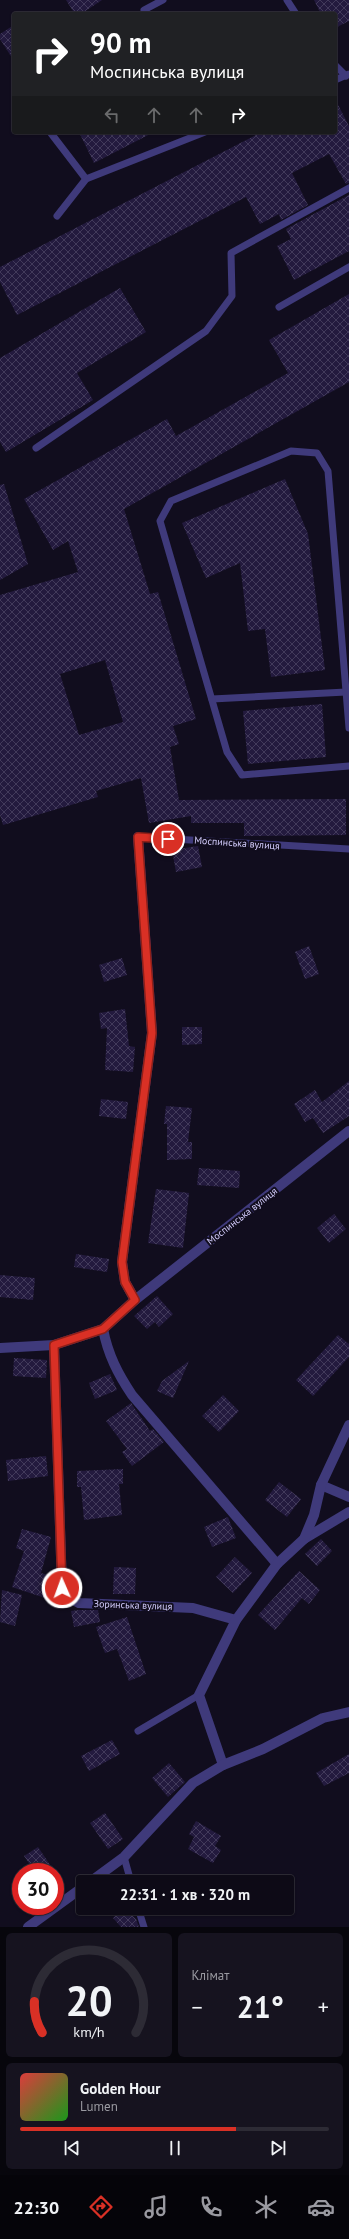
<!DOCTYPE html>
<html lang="uk">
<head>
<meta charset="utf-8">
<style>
  body { margin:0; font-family:"PT Sans",sans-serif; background:#16131f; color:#f1f3f6; height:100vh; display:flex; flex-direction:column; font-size:15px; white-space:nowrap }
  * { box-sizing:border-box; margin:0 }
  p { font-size:13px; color:#9a9aa1 }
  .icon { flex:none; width:22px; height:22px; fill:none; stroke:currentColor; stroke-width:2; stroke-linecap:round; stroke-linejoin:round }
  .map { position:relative; height:1927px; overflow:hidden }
  .side { display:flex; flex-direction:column; gap:6px; padding:6px; background:#07060c; flex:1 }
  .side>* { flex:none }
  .top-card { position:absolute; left:12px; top:12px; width:325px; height:122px; border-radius:4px; box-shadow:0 1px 3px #0004,0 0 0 1px #2d2b35; background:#202124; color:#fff; overflow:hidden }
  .speed { position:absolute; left:12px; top:1863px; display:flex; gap:8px; font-size:20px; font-weight:700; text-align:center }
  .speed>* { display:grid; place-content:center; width:52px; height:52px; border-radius:50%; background:#0d0a16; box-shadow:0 1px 3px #0004,0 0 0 1px #2d2b35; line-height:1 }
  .speed .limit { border:6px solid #d22; background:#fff; color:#111 }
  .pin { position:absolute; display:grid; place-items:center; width:34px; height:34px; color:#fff; margin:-17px; border:2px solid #fff; border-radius:50%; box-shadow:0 1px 4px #0007 }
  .me { position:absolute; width:44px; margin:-22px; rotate:358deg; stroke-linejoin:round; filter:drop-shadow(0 0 3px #0008) }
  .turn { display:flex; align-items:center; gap:14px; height:84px; padding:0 12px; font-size:18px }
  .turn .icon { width:52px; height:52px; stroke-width:2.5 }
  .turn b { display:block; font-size:28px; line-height:34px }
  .lanes { display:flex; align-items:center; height:38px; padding:0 12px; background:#0003; justify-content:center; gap:20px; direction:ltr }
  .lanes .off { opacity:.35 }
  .big { font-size:30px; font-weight:600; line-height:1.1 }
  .side .tile { flex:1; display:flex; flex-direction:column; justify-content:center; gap:6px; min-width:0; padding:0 14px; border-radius:6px; background:#16131f }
  .side .dial { align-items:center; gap:0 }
  .dial svg { height:104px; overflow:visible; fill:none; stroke:#2d2b35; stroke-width:7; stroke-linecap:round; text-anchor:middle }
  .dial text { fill:#f1f3f6; stroke:none }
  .song { display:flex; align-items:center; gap:12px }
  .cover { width:48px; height:48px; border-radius:6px; background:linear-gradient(135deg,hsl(0 70% 55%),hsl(120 70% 35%)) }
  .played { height:4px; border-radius:2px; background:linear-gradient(90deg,#d93025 70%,#2d2b35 70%) }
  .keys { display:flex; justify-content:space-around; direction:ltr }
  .heat { display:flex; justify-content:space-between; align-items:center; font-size:22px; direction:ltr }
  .side .tiles { flex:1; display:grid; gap:6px; grid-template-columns:1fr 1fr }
  .tile:last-child { grid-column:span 2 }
  .trip { position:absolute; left:76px; top:1875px; width:218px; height:40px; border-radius:4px; background:#0d0a16; box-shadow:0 1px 3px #0004,0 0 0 1px #2d2b35; font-weight:600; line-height:40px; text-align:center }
  .tabs { display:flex; height:64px; justify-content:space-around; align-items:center; background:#050409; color:#9a9aa1 }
  .tabs .icon { width:28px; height:28px }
  .tabs .selected { color:#d93025 }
  .tabs b { font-size:18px; color:#f1f3f6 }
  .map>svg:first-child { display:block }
</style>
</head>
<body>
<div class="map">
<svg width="349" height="1927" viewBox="0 0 349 1927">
  <defs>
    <pattern id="building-cross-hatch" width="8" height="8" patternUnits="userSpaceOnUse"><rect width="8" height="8" fill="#231a3e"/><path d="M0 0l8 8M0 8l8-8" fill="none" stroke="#423a5b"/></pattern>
  </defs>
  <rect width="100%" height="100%" fill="#110d1e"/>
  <!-- building -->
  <g fill="url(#building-cross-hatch)" fill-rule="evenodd">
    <path d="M 66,0 L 102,0 L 81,14 L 75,14 Z"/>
    <path d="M 314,0 L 349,0 L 349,21 L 335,28 L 335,14 L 321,14 Z"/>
    <path d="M 14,25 L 14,61 L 0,39 L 0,34 Z"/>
    <path d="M 335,99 L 349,126 L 349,183 L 346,184 L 329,154 L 292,173 L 308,205 L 281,220 L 279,214 L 260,224 L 246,197 L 17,315 L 0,282 L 0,267 L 262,132 L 335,132 Z"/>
    <path d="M 79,132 L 154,132 L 94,163 Z"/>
    <path d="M 349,195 L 349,251 L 294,280 L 277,246 L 291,239 L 286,229 Z"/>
    <path d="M 120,288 L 146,332 L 77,373 L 93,400 L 6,452 L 0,442 L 0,358 Z"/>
    <path d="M 349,294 L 349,382 L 124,509 L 150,594 L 158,592 L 196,719 L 173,726 L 179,744 L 170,747 L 179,800 L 346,799 L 346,835 L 244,836 L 244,823 L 191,823 L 191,816 L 149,823 L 141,778 L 96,791 L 98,797 L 3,825 L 0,815 L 0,595 L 78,572 L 68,541 L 53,550 L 24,499 L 167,419 L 176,436 L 288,373 L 269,340 ZM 105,660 L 123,722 L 79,735 L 60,674 Z"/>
    <path d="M 285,479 L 308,534 L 325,670 L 271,677 L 265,629 L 248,631 L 240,563 L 206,578 L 182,523 Z"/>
    <path d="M 4,484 L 28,564 L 0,580 L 0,485 Z"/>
    <path d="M 322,704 L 326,757 L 248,764 L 243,711 Z"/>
    <path d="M 198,846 L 202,867 L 176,872 L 172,850 Z"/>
    <path d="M 309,946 L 319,974 L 305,979 L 295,952 Z"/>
    <path d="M 122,958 L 127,975 L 104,982 L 99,965 Z"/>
    <path d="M 125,1009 L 129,1046 L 135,1047 L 133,1072 L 105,1070 L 107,1028 L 101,1029 L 99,1013 Z"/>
    <path d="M 182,1027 L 202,1027 L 202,1044 L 182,1045 Z"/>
    <path d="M 349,1081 L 349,1116 L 323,1133 L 313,1118 L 305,1122 L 294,1104 L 315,1090 L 322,1102 Z"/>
    <path d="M 101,1099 L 128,1102 L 126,1119 L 99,1116 Z"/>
    <path d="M 166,1106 L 192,1108 L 188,1142 L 192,1142 L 192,1159 L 167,1160 L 167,1124 L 164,1124 Z"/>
    <path d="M 199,1168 L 240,1171 L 239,1188 L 197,1185 Z"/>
    <path d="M 156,1189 L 189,1193 L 183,1248 L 148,1243 Z"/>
    <path d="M 334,1214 L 346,1229 L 329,1243 L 317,1228 Z"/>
    <path d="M 76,1254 L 109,1259 L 107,1272 L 74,1267 Z"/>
    <path d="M 0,1275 L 35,1278 L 33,1300 L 0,1297 Z"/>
    <path d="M 157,1296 L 173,1314 L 159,1327 L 155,1322 L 147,1329 L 134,1316 Z"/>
    <path d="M 338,1335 L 349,1344 L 349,1357 L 313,1396 L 296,1380 Z"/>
    <path d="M 14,1358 L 47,1360 L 46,1378 L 13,1376 Z"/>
    <path d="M 189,1361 L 173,1398 L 157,1391 L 162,1381 Z"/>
    <path d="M 110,1374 L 117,1390 L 95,1399 L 89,1383 Z"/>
    <path d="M 223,1395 L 239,1411 L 219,1432 L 202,1416 Z"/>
    <path d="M 131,1403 L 150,1431 L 153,1429 L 164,1442 L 132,1466 L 122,1452 L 127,1449 L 106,1421 Z"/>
    <path d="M 46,1456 L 48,1476 L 8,1481 L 6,1460 Z"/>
    <path d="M 123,1469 L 123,1484 L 119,1484 L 122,1515 L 84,1520 L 81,1487 L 77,1487 L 77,1471 Z"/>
    <path d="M 279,1482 L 301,1499 L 287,1517 L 265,1500 Z"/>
    <path d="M 228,1517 L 236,1538 L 212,1547 L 204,1527 Z"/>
    <path d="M 22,1529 L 51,1537 L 41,1573 L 55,1577 L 48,1599 L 12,1587 L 24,1551 L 16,1548 Z"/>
    <path d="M 321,1539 L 332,1551 L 317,1566 L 305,1554 Z"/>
    <path d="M 235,1557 L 252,1573 L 233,1593 L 216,1577 Z"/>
    <path d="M 114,1567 L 136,1568 L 135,1594 L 113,1594 Z"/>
    <path d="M 299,1571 L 320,1590 L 309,1604 L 302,1598 L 275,1630 L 258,1615 Z"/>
    <path d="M 2,1590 L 22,1595 L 15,1626 L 0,1622 Z"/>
    <path d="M 79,1610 L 98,1610 L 100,1622 L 74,1627 L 71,1611 Z"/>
    <path d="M 127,1617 L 146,1674 L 129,1681 L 117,1649 L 105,1653 L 96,1627 Z"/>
    <path d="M 112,1740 L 120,1754 L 89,1771 L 81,1756 Z"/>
    <path d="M 349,1754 L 349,1773 L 324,1786 L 316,1773 Z"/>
    <path d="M 169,1763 L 185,1782 L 168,1797 L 152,1778 Z"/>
    <path d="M 105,1813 L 123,1839 L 108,1849 L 90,1823 Z"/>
    <path d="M 196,1821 L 221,1836 L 215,1846 L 221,1850 L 213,1863 L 188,1849 L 194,1837 L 189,1834 Z"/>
    <path d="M 38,1847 L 55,1872 L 35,1872 L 24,1856 Z"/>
    <path d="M 124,1908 L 136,1919 L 139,1927 L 121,1927 L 113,1918 Z"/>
  </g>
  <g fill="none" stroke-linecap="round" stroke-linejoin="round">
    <!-- service -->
    <g stroke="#3f3a7b" stroke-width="7">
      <path d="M 287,0 L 296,14"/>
      <path d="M 144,10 L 163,0"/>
      <path d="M 335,65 L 346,76"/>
      <path d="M 335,80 L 349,74"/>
      <path d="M 50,132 L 86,179"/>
      <path d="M 57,216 L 86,179 L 205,132"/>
      <path d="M 279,307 L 349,267"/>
      <path d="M 36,448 L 206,331 L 232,296 L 231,253 L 349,188"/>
      <path d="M 212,699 L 346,692"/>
      <path d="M 349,728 L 328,471 L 317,453 L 291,451 L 171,501 L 160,521 L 227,752 L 242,775 L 349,766"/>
      <path d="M 138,837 L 349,849"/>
      <path d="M 138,1731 L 199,1695"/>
      <path d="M 124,1857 L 131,1882"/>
      <path d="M 138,1908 L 144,1927"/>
    </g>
    <!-- minor -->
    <g stroke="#3f3a7b" stroke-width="10">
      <path d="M 135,1300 L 125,1282 L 122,1262 L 152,1033 L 138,837"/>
      <path d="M 103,1329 C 108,1355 118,1374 132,1395 L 277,1564"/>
      <path d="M 54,1345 L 62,1588 L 68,1597 L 79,1603 L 193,1608 L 236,1620"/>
      <path d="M 0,1348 L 54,1345 L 103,1329 L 135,1300 L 349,1131"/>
      <path d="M 321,1485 L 349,1497"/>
      <path d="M 304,1539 L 349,1512"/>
      <path d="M 223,1765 L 199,1695 L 236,1620 L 277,1564 L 304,1539 L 314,1515 L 321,1485 L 349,1425"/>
      <path d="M 90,1882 L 124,1857 L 193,1783 L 223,1765 L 263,1749 L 323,1718 L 349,1712"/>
      <path d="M 28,1927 L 83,1887"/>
    </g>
  </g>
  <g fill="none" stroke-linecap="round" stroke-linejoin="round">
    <defs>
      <path id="route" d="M 62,1588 L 54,1345 L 103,1329 L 135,1300 L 125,1282 L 122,1262 L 152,1033 L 138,837 L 168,839"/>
    </defs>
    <!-- route casing -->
    <use href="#route" stroke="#8d1f18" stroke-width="10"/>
    <!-- route -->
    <use href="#route" stroke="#d93025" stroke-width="7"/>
  </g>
  <g text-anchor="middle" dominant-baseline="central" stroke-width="4" stroke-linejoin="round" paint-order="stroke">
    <!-- street labels -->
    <g font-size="10" fill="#d4cdfd" stroke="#110d1e">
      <text transform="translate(237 843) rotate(4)">Моспинська вулиця</text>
      <text transform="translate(242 1216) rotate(-38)">Моспинська вулиця</text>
      <text transform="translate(133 1605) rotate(2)">Зоринська вулиця</text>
    </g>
  </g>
</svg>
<div class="speed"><div class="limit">30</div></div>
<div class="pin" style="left:168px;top:839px;background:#d93025"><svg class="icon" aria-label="arrive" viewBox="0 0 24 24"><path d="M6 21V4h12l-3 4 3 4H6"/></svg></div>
<svg class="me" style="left:62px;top:1588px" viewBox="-20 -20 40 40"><circle r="17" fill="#d93025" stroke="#fff" stroke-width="3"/><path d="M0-11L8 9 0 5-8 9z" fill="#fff"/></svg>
<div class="trip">22:31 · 1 хв · 320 m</div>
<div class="top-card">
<div class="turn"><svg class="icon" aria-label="right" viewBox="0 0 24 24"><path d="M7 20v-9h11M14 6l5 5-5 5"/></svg><div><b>90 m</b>Моспинська вулиця</div></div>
<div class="lanes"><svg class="icon off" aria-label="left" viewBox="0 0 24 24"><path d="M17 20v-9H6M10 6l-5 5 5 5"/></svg><svg class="icon off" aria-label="ahead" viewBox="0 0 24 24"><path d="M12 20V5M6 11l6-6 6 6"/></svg><svg class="icon off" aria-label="ahead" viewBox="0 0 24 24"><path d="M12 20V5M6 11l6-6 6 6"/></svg><svg class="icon" aria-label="right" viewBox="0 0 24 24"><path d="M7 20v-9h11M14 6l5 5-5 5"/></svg></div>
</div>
</div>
<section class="side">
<div class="tiles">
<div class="tile dial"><svg viewBox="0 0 100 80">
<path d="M14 69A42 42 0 1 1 86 69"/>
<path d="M14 69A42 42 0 0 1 8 45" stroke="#d93025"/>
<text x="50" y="56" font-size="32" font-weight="700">20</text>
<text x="50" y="72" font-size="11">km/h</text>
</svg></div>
<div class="tile"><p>Клімат</p>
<div class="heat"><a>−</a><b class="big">21°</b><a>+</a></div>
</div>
<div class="tile">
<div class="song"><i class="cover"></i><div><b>Golden Hour</b><p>Lumen</p></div></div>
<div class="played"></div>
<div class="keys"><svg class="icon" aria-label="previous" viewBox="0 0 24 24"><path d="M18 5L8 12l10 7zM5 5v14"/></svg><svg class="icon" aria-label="pause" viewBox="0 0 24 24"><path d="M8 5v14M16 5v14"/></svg><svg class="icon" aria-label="next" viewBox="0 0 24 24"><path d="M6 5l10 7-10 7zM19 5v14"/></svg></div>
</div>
</div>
</section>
<nav class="tabs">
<b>22:30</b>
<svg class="icon selected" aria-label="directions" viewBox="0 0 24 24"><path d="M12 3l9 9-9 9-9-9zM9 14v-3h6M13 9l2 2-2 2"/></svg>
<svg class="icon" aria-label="music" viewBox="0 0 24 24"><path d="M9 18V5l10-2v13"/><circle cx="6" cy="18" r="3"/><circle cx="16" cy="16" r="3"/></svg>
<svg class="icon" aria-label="phone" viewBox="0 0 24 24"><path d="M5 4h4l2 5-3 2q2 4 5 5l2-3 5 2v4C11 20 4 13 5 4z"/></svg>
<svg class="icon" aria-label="climate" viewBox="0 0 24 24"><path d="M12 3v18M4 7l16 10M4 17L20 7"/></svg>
<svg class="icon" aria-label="car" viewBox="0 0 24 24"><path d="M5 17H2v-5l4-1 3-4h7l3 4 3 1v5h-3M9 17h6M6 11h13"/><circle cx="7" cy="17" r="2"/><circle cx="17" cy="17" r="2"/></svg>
</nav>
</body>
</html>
